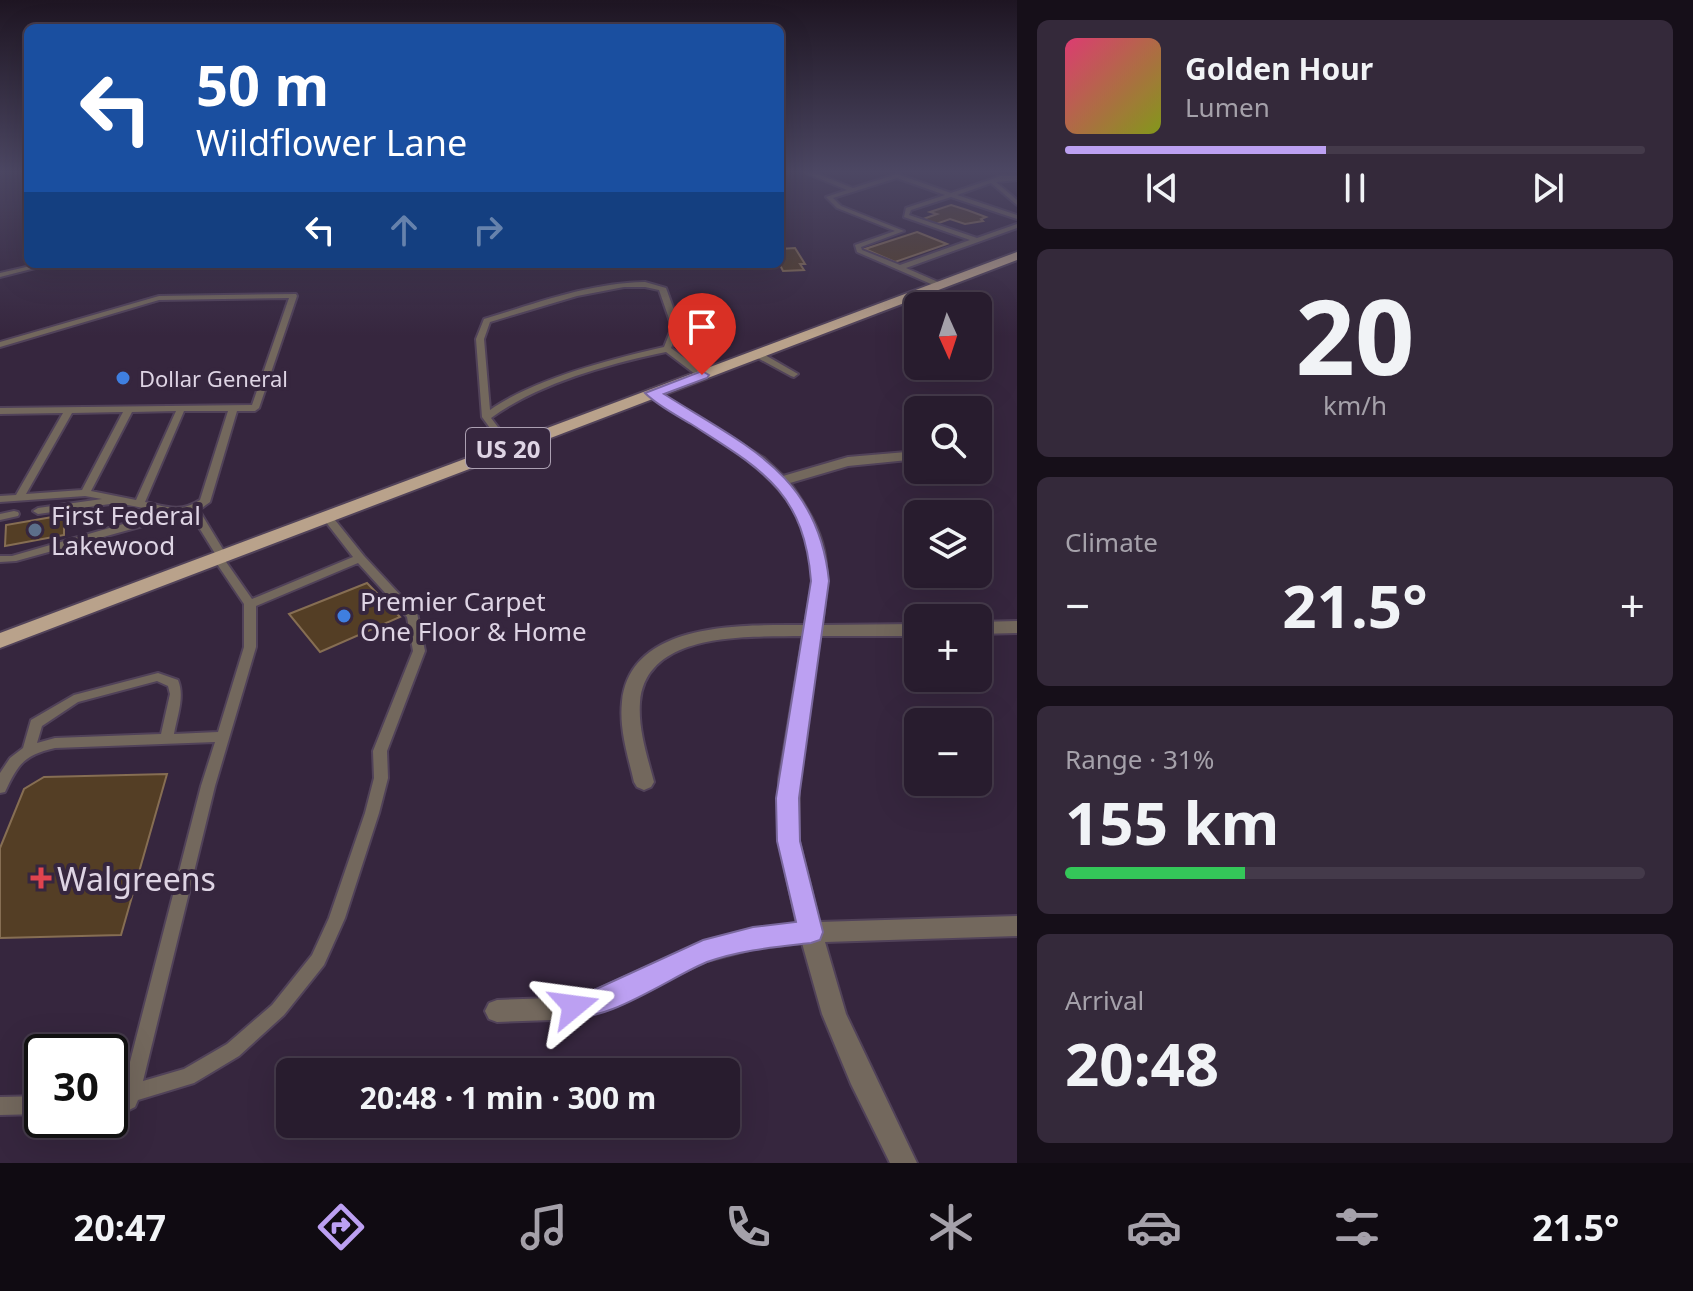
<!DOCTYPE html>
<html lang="en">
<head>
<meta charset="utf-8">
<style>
  body { margin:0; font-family:"Noto Sans",sans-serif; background:#34293a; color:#f1f3f6; height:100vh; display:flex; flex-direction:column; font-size:30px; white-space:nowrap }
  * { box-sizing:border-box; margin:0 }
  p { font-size:26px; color:#a5a1aa }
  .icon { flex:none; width:44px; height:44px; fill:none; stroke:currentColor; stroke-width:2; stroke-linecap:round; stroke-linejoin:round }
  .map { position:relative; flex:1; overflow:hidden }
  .sheet { display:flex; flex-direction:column; gap:20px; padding:20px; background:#160f19; width:676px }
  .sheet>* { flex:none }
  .top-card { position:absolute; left:24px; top:24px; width:760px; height:244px; border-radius:12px; box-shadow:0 8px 32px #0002,0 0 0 2px #443a4a; background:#1a4fa0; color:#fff; overflow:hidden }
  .needle { width:52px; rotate:177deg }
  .fabs { position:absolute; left:904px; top:292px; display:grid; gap:16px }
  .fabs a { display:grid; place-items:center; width:88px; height:88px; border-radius:12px; background:#281c2e; box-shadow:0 8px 32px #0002,0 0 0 2px #443a4a; font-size:40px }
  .speed { position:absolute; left:24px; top:1034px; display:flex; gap:16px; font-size:40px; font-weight:700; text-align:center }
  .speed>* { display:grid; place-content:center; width:104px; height:104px; border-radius:50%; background:#281c2e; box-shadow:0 8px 32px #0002,0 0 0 2px #443a4a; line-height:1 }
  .speed .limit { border:4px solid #111; border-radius:12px; background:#fff; color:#111 }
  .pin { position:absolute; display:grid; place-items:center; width:68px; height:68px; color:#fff; margin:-82px -34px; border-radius:50% 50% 50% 0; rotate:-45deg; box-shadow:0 0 8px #0007 }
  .pin .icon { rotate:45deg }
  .me { position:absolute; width:88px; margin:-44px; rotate:74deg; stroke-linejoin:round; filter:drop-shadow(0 0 6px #0008) }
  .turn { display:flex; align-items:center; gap:28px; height:168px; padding:0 40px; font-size:36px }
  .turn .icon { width:104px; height:104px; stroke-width:2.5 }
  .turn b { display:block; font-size:56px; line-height:68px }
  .lanes { display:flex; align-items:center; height:76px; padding:0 40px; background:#0003; justify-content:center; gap:40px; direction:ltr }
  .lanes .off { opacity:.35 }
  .big { font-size:60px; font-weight:700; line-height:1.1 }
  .sheet .card { flex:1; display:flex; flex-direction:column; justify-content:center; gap:12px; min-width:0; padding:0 28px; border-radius:12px; background:#34293a }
  .sheet .dial { align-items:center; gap:0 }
  .dial b { font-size:104px; line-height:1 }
  .song { display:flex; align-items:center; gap:24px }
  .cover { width:96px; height:96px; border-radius:12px; background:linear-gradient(135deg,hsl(340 70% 55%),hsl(70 70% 35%)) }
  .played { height:8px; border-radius:4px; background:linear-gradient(90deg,#bca0f2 45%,#443a4a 45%) }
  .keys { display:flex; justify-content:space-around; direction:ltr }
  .heat { display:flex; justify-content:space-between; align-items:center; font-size:44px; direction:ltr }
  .charge { height:12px; border-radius:6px; background:linear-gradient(90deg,#34c759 31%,#443a4a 0) }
  .trip { position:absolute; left:276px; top:1058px; width:464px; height:80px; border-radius:12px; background:#281c2e; box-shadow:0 8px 32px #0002,0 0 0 2px #443a4a; font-weight:700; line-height:80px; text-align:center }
  .tabs { display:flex; height:128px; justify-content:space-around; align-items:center; background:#100b12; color:#a5a1aa }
  .tabs .icon { width:56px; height:56px }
  .tabs .current { color:#bca0f2 }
  .tabs b { font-size:36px; color:#f1f3f6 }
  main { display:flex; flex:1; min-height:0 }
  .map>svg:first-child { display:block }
</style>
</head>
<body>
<main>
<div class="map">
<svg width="1017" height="1163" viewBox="0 0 1017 1163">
  <rect width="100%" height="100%" fill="#36263e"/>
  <!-- building -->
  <g fill="#543e25" stroke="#866e53" stroke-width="2">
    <path d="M 951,205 L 967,210 L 986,217 L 981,219 L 983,221 L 965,224 L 950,219 L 936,224 L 923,219 L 937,214 L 930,212 Z"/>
    <path d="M 917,232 L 947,244 L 895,262 L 865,249 Z"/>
    <path d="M 795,248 L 805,264 L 800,264 L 804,270 L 783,271 L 780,265 L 780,249 Z"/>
    <path d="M 64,515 L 64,535 L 5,546 L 6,525 Z"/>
    <path d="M 367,583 L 400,617 L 320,652 L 289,614 Z"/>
    <path d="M 167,774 L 121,935 L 0,938 L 0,848 L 24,789 L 44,777 Z"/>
  </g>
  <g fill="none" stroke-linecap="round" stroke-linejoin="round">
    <defs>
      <g id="lane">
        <path d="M 806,173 L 815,173 L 853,188 L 897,174 L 951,193 L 1001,176 L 1017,176 L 1017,180 L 996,182 L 1017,200 L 1017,205 L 991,183 L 957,195 L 1017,215 L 1017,219 L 951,197 L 911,210 L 909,215 L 977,238 L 1017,224 L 1017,228 L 906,268 L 945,285 L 938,287 L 857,252 L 855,245 L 895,231 L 837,208 L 826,197 L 847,190 ZM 897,178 L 945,195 L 906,208 L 904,217 L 970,240 L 900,265 L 862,250 L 861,247 L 904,231 L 841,206 L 833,198 Z"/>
        <path d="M 39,264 L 51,264 L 0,277 L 0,273 Z"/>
        <path d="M 645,282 L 666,288 L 680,327 L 671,348 L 705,373 L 705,377 L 699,377 L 666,352 C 608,364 539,383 491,418 L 514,448 L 512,450 L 506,450 L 482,417 L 476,339 L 484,319 C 537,303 589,283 645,282 ZM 624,287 L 645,287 L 659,290 L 672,327 L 664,347 C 611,359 534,379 490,410 L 484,339 L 490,322 L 577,296 Z"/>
        <path d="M 296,294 L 297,296 L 259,408 L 255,411 L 237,411 L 210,502 L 199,510 L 227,556 L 224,559 L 252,599 L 353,557 L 322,517 L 323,515 L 331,515 L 364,556 L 417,613 L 425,651 L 387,751 L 388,778 L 379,813 L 345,918 L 324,965 L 284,1015 L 239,1056 L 194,1083 L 138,1100 L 135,1107 L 129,1110 L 110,1111 L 110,1093 L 122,1093 L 201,786 L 215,742 L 55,748 C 24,755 18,764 5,792 L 0,793 L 0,773 L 10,758 L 23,748 L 31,720 L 74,695 L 158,673 L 178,680 C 185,697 177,716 174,734 L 218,732 L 244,647 L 244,604 L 213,558 L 216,555 L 190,513 L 16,561 L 0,562 L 0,556 L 12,556 L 165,512 L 117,503 L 38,514 L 33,511 L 38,508 L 102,499 L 85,496 L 0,502 L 0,496 L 16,495 L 63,413 L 0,414 L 0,408 L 252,405 L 289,298 L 159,300 L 0,347 L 0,342 L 159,296 ZM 176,411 L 136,500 L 91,491 L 132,412 ZM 184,411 L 228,411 L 200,500 C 180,513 167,507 145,502 ZM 123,412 L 82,490 L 26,494 L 72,413 ZM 358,563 L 407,617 L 413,651 L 373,751 L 374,778 L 365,813 L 329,918 L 312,955 L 272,1005 L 227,1044 L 184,1069 L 143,1081 L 215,786 L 256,647 L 256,606 ZM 157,681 L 168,686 L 170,694 L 161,734 L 55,738 L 37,743 L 42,726 L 78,702 Z"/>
        <path d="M 754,352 L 760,352 L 798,374 L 794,377 L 791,376 L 754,356 Z"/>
        <path d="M 14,511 L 18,512 L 19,514 L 18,516 L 0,520 L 0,514 Z"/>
        <path d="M 42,1096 L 42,1114 L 0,1115 L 0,1097 Z"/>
      </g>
      <g id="street">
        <path d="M 653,389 L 764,458 L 783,476 L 848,457 L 918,451 L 918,459 L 848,466 L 790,483 C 829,539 831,559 822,625 L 918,624 L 918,636 L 820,636 L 799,779 L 799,841 L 819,922 L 1017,916 L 1017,936 L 825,942 L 846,1014 L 917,1163 L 890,1163 L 851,1084 L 822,1014 L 802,943 L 753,949 L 707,961 L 596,1013 L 552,1020 L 497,1022 L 489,1019 L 485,1011 L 489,1003 L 497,1000 L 552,998 L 594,991 L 703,942 L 753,929 L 797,924 L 779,841 L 779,779 L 803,636 C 751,637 646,630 640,702 C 638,729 647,756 654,782 L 651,787 L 644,790 L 637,787 L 634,782 C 628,756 619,729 622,702 C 630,620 745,625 805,625 C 807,611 811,596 812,582 C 818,485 717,440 649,396 L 649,390 Z"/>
        <path d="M 1017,621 L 1017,633 L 978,634 L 978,622 Z"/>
      </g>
      <path id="primary" d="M 1017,252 L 1017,260 L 0,648 L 0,633 Z"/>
    </defs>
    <!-- lane casing -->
    <use href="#lane" stroke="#514259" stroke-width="4"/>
    <!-- street casing -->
    <use href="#street" stroke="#514259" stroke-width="4"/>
    <!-- primary casing -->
    <use href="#primary" stroke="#514259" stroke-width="4"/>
    <!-- lane -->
    <use href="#lane" fill="#73685d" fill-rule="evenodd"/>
    <!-- street -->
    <use href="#street" fill="#73685d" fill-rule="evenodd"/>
    <!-- primary -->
    <use href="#primary" fill="#b9a28b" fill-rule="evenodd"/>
  </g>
  <!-- sky -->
  <linearGradient id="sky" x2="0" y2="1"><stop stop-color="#1e1522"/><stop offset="0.51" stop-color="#4c4763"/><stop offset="1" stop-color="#4c4763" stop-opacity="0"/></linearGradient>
  <rect width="1017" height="336" fill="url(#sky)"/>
  <!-- route -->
  <path fill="#bca0f2" stroke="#7a689d" stroke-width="2" d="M 702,371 L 709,375 L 707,378 L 664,394 C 746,446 818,474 829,581 L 799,798 L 800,841 L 823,932 L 820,940 L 811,943 C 776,947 740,950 707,962 C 672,976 600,1028 565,1015 L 561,1006 L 565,997 L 594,990 L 703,940 L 753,927 L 796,922 L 777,841 L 776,798 L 811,581 C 804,491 761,469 691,424 C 676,415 658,406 645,393 Z"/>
  <!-- markers -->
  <g fill="#3f7fe0" stroke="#36263e" stroke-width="3">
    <circle cx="123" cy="378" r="8"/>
    <circle cx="344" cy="616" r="8"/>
  </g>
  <circle fill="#5c6f8a" stroke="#36263e" stroke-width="3" cx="35" cy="530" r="8"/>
  <path fill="#e0444e" stroke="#36263e" stroke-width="3" d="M37 866h8v8h8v8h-8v8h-8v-8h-8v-8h8z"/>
  <g text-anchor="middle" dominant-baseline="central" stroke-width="8" stroke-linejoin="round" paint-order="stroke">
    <!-- far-poi labels -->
    <g font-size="22" fill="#ded4e4" stroke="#36263e" text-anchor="start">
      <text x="139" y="378">Dollar General</text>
    </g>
    <!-- shield labels -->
    <rect fill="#36263e" stroke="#aca0b2" stroke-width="2" x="466" y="428" width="84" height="40" rx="6"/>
    <g font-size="24" font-weight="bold" fill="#ded4e4">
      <text x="508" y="448">US 20</text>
    </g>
    <!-- poi labels -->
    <g font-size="26" fill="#ded4e4" stroke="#36263e" text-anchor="start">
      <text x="51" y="515">First Federal<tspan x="51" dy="30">Lakewood</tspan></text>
      <text x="360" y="601">Premier Carpet<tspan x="360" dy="30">One Floor &amp; Home</tspan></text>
    </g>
    <!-- near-poi labels -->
    <g font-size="32" fill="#ded4e4" stroke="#36263e" text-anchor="start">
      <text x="57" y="878">Walgreens</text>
    </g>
  </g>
</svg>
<div class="fabs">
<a><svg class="needle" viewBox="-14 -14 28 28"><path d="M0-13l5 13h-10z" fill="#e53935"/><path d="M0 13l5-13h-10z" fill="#a5a1aa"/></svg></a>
<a><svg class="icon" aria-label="search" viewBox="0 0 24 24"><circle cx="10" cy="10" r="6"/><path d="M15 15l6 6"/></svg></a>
<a><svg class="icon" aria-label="layers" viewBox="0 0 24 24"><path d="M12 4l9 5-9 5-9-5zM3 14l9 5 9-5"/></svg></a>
<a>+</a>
<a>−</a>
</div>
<div class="speed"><div class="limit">30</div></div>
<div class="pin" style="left:702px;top:375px;background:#d93025"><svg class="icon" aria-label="arrive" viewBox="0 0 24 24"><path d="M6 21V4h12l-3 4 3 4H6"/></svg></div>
<svg class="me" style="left:574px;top:1006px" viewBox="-20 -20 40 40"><path d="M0-17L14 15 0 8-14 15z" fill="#bca0f2" stroke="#fff" stroke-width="4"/></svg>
<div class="trip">20:48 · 1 min · 300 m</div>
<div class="top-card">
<div class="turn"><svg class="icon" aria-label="left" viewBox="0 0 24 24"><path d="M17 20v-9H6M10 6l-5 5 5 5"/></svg><div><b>50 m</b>Wildflower Lane</div></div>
<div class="lanes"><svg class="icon" aria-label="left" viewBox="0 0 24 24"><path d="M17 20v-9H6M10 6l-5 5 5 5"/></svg><svg class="icon off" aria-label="ahead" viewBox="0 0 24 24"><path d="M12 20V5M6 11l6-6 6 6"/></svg><svg class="icon off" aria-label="right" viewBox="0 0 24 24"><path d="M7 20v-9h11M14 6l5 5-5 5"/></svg></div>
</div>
</div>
<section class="sheet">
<div class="card">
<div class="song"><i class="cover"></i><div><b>Golden Hour</b><p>Lumen</p></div></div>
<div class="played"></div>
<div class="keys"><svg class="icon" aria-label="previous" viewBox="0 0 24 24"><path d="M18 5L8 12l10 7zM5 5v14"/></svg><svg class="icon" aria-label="pause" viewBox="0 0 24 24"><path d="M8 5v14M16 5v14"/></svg><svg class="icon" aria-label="next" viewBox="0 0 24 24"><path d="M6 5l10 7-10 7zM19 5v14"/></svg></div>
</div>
<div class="card dial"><b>20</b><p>km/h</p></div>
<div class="card"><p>Climate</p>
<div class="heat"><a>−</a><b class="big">21.5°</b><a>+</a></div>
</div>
<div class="card"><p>Range · 31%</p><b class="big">155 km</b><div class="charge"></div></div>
<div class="card"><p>Arrival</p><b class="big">20:48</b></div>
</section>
</main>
<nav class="tabs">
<b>20:47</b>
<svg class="icon current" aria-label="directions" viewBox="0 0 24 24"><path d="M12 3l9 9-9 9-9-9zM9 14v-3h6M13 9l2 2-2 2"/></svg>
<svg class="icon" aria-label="music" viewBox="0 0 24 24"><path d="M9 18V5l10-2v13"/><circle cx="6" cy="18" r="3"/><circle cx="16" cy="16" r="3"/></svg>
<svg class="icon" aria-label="phone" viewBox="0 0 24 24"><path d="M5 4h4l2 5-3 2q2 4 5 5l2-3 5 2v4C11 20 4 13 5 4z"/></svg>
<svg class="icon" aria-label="climate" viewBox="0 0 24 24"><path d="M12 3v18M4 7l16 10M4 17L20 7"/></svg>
<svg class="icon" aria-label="car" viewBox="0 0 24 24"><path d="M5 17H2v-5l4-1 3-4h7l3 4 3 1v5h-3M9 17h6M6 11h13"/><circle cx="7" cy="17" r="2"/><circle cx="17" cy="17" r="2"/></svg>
<svg class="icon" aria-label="filters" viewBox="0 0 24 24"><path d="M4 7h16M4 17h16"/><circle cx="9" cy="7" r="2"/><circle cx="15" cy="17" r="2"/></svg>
<b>21.5°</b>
</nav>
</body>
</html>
